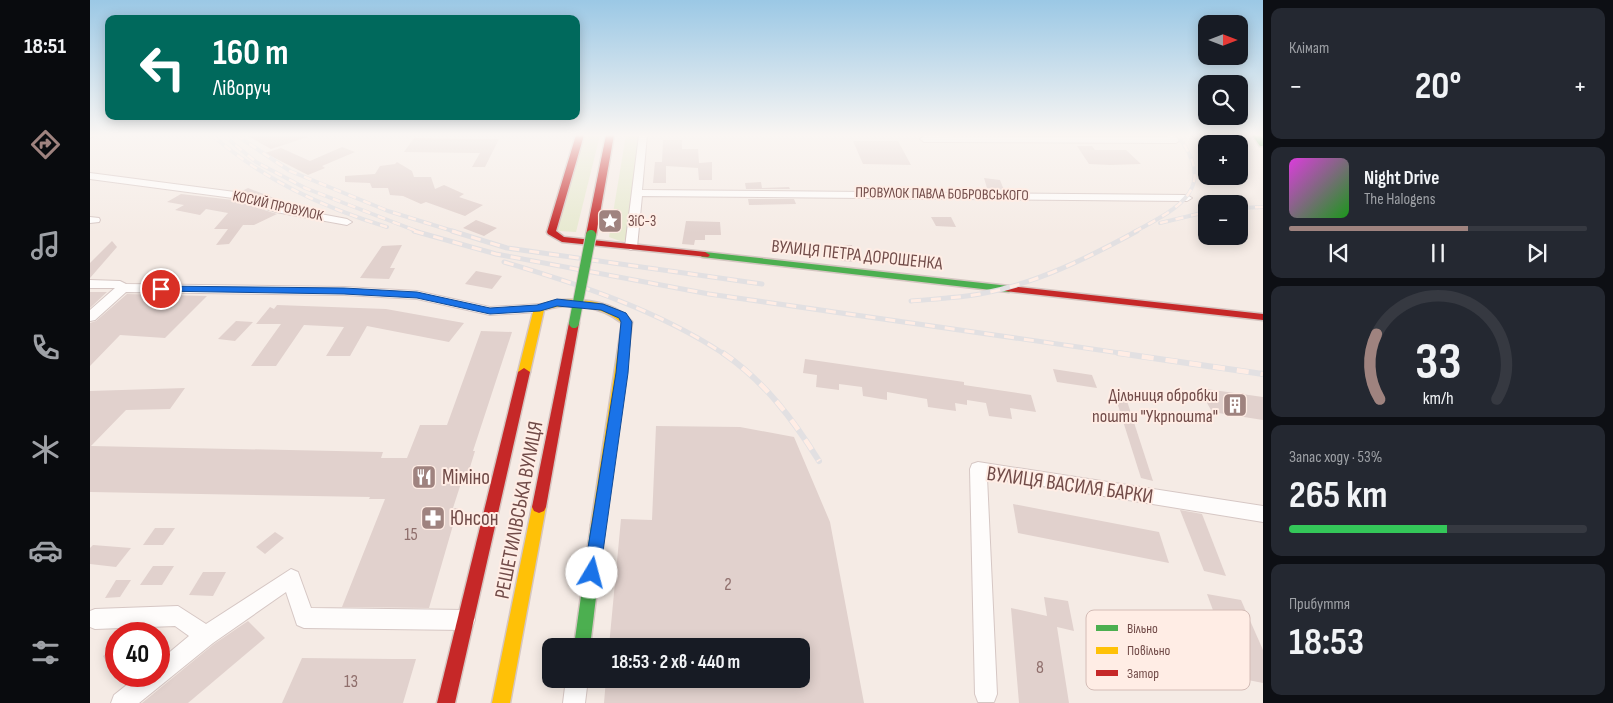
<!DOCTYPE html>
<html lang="uk">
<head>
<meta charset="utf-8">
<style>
  body { margin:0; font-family:"Sofia Sans Condensed",sans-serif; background:#242831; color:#f1f3f6; height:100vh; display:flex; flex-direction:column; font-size:19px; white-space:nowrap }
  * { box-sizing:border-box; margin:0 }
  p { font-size:16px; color:#9ea1a6 }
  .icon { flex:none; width:28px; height:28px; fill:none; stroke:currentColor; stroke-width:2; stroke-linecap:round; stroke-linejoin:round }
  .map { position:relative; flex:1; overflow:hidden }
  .drawer { display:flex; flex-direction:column; gap:8px; padding:8px; background:#0d0f14; width:350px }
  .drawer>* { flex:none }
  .banner { position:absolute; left:15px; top:15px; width:475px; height:105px; border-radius:10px; box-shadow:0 2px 12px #0003; background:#00695c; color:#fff; overflow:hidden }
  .needle { width:32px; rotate:90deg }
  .controls { position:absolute; left:1108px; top:15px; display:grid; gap:10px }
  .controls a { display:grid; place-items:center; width:50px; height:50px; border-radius:10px; background:#171b24; box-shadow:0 2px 12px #0003; font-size:25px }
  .speed { position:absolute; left:15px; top:622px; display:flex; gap:10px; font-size:25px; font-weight:700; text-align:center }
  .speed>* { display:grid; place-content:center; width:65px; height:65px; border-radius:50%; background:#171b24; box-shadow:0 2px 12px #0003; line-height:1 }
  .speed .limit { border:8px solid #d22; background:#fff; color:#111 }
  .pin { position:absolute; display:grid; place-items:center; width:42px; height:42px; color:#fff; margin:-21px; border:2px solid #fff; border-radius:50%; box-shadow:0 1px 5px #0007 }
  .me { position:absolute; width:55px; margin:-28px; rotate:8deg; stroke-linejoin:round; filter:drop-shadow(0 0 4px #0008) }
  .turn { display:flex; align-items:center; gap:18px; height:105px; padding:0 25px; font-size:22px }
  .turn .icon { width:65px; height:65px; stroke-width:2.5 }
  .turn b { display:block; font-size:35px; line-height:42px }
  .big { font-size:38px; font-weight:700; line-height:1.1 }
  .drawer .card { flex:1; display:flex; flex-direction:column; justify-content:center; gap:8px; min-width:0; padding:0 18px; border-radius:10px; background:#242831 }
  .drawer .dial { align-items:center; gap:0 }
  .dial svg { height:130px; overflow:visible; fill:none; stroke:#363941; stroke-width:7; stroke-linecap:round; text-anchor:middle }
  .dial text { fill:#f1f3f6; stroke:none }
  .song { display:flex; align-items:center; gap:15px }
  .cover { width:60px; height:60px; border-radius:8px; background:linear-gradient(135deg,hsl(300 70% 55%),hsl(120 70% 35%)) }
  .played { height:5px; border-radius:2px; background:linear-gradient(90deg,#9f837f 60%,#363941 60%) }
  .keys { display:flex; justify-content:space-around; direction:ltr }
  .heat { display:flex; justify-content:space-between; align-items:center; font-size:28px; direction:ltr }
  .charge { height:8px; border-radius:4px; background:linear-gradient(90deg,#34c759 53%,#363941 0) }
  .trip { position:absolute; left:452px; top:638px; width:268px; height:50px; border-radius:10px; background:#171b24; box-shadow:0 2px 12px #0003; font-weight:700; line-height:50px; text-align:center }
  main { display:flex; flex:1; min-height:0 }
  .menu { display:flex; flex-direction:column; width:90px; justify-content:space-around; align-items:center; background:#090b0e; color:#9ea1a6 }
  .menu .icon { width:35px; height:35px }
  .menu .current { color:#9f837f }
  .menu b { font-size:22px; color:#f1f3f6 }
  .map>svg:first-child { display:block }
</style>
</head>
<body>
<main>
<nav class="menu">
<b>18:51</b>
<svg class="icon current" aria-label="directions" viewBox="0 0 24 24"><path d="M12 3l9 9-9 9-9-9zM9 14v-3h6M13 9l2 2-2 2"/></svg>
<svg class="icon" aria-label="music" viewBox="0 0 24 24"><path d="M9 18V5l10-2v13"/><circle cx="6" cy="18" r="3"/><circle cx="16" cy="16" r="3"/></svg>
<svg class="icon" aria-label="phone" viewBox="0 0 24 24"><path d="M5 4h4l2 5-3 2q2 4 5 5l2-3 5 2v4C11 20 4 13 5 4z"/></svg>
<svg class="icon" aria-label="climate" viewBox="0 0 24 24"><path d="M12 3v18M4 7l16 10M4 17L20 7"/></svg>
<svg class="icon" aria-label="car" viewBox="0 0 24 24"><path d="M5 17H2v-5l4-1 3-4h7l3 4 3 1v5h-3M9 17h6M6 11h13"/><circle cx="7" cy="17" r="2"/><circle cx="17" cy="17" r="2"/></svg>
<svg class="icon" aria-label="filters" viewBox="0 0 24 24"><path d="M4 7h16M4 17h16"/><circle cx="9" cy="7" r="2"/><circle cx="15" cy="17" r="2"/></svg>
</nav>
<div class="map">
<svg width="1173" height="703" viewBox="0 0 1173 703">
  <rect width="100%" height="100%" fill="#f5ebe5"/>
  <!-- green -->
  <g fill="#e7e9d0">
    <path d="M 496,135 L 510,135 L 486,232 L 469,231 L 466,229 L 491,141 Z"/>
    <path d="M 536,135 L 550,135 L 536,239 L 533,242 L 519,237 Z"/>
  </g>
  <!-- building -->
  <g fill="#e1d1cd">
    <path d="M 156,135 L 218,135 L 218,137 L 181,149 Z"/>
    <path d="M 324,138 L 409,139 L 395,167 L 382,167 L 390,153 L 314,152 Z"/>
    <path d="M 573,140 L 592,140 L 592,149 L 608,149 L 609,163 L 622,162 L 622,180 L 609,180 L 608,168 L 576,166 L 576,183 L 563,183 L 565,162 L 572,162 Z"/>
    <path d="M 763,141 L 808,141 L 821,165 L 773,164 Z"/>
    <path d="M 987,146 L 1002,146 L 1005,150 L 1036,150 L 1051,164 L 1020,165 L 999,164 Z"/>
    <path d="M 252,147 L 265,152 L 232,166 L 235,168 L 218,175 L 175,153 L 191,148 L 220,161 Z"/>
    <path d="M 307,162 L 322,171 L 324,177 L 341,177 L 345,189 L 354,185 L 374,194 L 369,197 L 393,205 L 375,216 L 336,202 L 331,204 L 313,196 L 300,195 L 298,188 L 282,188 L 280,183 L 255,182 L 255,176 L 285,174 L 290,166 L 305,164 Z"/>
    <path d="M 894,178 L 910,180 L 914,190 L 897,188 Z"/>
    <path d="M 671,182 L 672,188 L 699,187 L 700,189 L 656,189 L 655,183 Z"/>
    <path d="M 158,188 L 204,206 L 188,204 L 150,192 Z"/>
    <path d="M 91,194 L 143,200 L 187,214 L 164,225 L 153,225 L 139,244 L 126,245 L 138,229 L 124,229 L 138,213 L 116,209 L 110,215 L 85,210 L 94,205 L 77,202 Z"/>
    <path d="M 658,199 L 704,199 L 706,204 L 659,205 Z"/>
    <path d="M 841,217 L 861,217 L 866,227 L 846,226 Z"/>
    <path d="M 386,220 L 407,228 L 394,236 L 373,228 Z"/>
    <path d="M 596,221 L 630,222 L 631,235 L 615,235 L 615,240 L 605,240 L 604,245 L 592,244 Z"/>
    <path d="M 22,241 L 27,247 L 0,278 L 0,263 Z"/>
    <path d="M 312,245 L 300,268 L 305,268 L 299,279 L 270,278 L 292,246 Z"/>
    <path d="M 748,245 L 762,245 L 766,262 L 751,261 Z"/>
    <path d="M 386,271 L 412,276 L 402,289 L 375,284 Z"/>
    <path d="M 0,292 L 17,292 L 0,308 Z"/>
    <path d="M 37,294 L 117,296 L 75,338 L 30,335 L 0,366 L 0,323 L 6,321 Z"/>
    <path d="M 187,305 L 296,309 L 374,323 L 359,342 L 277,326 L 260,356 L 236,356 L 254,327 L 214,325 L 186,366 L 161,366 L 191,324 L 166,324 L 180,307 L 184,309 Z"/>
    <path d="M 146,321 L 163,322 L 145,341 L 128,339 Z"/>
    <path d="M 391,331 L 422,332 L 383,451 L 385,451 L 377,477 L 373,477 L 363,508 L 368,508 L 339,608 L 252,607 L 295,499 L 279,499 L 280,497 L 0,492 L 0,391 L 95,388 L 80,409 L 36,410 L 1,446 L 293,452 L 291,458 L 317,458 L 330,425 L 357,425 Z"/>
    <path d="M 715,359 L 874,382 L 874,385 L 941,395 L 946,412 L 920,408 L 922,419 L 899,416 L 896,403 L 877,400 L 877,405 L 865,403 L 866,411 L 838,407 L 837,399 L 797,392 L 797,400 L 773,396 L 772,387 L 749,384 L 749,390 L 726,387 L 727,375 L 713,373 Z"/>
    <path d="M 963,369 L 1002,375 L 1007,388 L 967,382 Z"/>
    <path d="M 1109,388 L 1173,397 L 1173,420 L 1122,412 Z"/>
    <path d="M 1026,399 L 1037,401 L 1063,481 L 1051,478 Z"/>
    <path d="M 566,426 L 650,427 L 704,437 L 740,522 L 774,703 L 514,703 L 516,679 L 711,679 L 711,646 L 519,646 L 531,519 L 562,520 Z"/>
    <path d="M 923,504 L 1069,532 L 1079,563 L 928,533 Z"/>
    <path d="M 1090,510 L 1112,514 L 1136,576 L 1114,571 Z"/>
    <path d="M 65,528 L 85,528 L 73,545 L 53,545 Z"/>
    <path d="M 185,532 L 194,538 L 175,554 L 166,547 Z"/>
    <path d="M 3,545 L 41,548 L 26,567 L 0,564 L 0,548 Z"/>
    <path d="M 63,566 L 84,566 L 72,585 L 50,585 Z"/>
    <path d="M 113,572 L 136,572 L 123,596 L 99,595 Z"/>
    <path d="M 26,580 L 41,580 L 30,597 L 15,598 Z"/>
    <path d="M 1117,594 L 1151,600 L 1173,650 L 1173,683 L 1148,678 Z"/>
    <path d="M 954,597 L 978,601 L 984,631 L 967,627 L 979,703 L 929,703 L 921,608 L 957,616 Z"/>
    <path d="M 158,621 L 175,638 L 98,703 L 52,703 L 124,644 Z"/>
    <path d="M 26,647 L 26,679 L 13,656 Z"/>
    <path d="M 212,658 L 303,659 L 326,659 L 313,703 L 192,703 Z"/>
  </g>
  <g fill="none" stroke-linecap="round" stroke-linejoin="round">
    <defs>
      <g id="street">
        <path d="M 0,135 L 5,135 L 0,138 Z"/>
        <path d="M 549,135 L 557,135 L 552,190 L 1097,195 L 1102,198 L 1097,201 L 552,196 L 547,247 L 541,250 L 535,247 Z"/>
        <path d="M 1077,135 L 1086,135 L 1090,140 L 1086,143 L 834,142 L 830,139 L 834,136 L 1078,137 Z"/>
        <path d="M 0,173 L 145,192 L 188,206 L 257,219 L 262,222 L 257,225 L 186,212 L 143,198 L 0,179 Z"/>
        <path d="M 0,217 L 9,218 L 10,220 L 9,222 L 0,223 Z"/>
        <path d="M 0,280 L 30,281 L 36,284 L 255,287 L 327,291 L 400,307 L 449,304 L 455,308 L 449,312 L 400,315 L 327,299 L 255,295 L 36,292 L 5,320 L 0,321 L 0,310 L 25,288 L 0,288 Z"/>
        <path d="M 888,462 L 1173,506 L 1173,522 L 897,477 L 907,694 L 904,702 L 888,702 L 885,694 L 880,469 L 882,464 Z"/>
        <path d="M 201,569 L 208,572 L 221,608 L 375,610 L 382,613 L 385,620 L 382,627 L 375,630 L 214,628 L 207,625 L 196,592 L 123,643 L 49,703 L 21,703 L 24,695 L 48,676 L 69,676 L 69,661 L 99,636 L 85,626 L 5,629 L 0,627 L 0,611 L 5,609 L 88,606 L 116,624 Z"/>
        <path d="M 476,679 L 498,679 L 495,703 L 473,703 Z"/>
      </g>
      <g id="fast">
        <path d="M 1162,135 L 1170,135 L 1173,139 L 1173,146 L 1170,146 Z"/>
        <path d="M 615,252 L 919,286 L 924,289 L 919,292 L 612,257 L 610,255 Z"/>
        <path d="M 508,519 L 513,521 L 515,525 L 500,646 L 484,646 L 501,525 L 503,521 Z"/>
      </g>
      <g id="slow">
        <path d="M 471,300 C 495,299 526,302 542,322 L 515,525 L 513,529 L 508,531 L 503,529 L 501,525 L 532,323 C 509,305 481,302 454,310 L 440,372 L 434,376 L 430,375 L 428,372 L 444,308 L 445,306 Z"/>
        <path d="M 449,501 L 454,503 L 456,507 L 420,703 L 402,703 L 442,507 L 444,503 Z"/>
      </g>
      <g id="jam">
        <path d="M 486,135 L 494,135 L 466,231 L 474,237 L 615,252 L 620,255 L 618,257 L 472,242 L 458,234 L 457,232 Z"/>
        <path d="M 516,135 L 524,135 L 506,235 L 501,238 L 496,235 Z"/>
        <path d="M 919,286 L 1173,314 L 1173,320 L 915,291 L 914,289 L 915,287 Z"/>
        <path d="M 484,320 L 489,323 L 456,507 L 454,511 L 449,513 L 444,511 L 442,507 L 479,323 Z"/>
        <path d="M 434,368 L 440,372 L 365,703 L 347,703 L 428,372 Z"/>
      </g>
    </defs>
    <!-- street casing -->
    <use href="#street" stroke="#d6c7c4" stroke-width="2"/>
    <!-- fast casing -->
    <use href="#fast" stroke="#d5c6c2" stroke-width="3"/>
    <!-- slow casing -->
    <use href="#slow" stroke="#d5c6c2" stroke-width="3"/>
    <!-- jam casing -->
    <use href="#jam" stroke="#d5c6c2" stroke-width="3"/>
    <!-- street -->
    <use href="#street" fill="#fefcfb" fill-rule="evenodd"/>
    <!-- fast -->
    <use href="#fast" fill="#4caf50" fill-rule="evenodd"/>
    <!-- slow -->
    <use href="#slow" fill="#ffc107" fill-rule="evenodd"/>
    <!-- jam -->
    <use href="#jam" fill="#c62828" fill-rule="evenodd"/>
    <defs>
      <g id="rail-far2">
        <path d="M 122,135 C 174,180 232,207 297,227"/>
        <path d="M 133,135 L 166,162 L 215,188 L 329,232"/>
        <path d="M 146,135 L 200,171 L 298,211 L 366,232"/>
        <path d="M 1149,208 L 1173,207"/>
        <path d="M 1070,223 L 1116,212"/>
        <path d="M 1044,232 C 1089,208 1129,188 1087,135"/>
      </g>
      <g id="rail-far1">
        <path d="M 324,231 L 406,254 L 619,294 L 1037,354"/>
        <path d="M 362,231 L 417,248 L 672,284"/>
        <path d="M 414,262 C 491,285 567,310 634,354"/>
        <path d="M 821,301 C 844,299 867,298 890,294 C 945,284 998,258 1047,231"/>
      </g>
      <g id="rail">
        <path d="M 633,353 C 674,381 703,419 729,461"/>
        <path d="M 1028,353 L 1173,374"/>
      </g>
    </defs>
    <!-- rail-far2 casing -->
    <use href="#rail-far2" stroke="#e2e0e2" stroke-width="4"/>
    <!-- rail-far1 casing -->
    <use href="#rail-far1" stroke="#e2e0e2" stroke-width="5"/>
    <!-- rail casing -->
    <use href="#rail" stroke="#e2e0e2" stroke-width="6"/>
    <!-- rail-far2 -->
    <use href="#rail-far2" stroke="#ffede5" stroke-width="2.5" stroke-dasharray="8" stroke-linecap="butt"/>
    <!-- rail-far1 -->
    <use href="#rail-far1" stroke="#ffede5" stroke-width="3" stroke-dasharray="10" stroke-linecap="butt"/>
    <!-- rail -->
    <use href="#rail" stroke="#ffede5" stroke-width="4.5" stroke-dasharray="12" stroke-linecap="butt"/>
    <defs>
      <path id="fast-bridge" d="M 484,323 L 501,235"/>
    </defs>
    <!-- fast-bridge casing -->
    <use href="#fast-bridge" stroke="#d4c6c3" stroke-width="12" stroke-linecap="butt"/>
    <!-- fast-bridge -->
    <use href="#fast-bridge" stroke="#4caf50" stroke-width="10"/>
  </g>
  <!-- sky -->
  <linearGradient id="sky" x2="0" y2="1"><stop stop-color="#9bc8e5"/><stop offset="0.58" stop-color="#faf6f3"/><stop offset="1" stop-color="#faf6f3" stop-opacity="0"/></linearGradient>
  <rect width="1173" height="233" fill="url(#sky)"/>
  <!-- route -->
  <path fill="#1a73e8" stroke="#114b97" d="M 71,286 L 254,288 L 327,292 L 400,308 L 447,305 L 467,299 L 513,304 L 536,313 L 542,322 L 538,373 L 510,573 L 507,578 L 502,580 L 496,578 L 494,573 L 526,373 L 531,322 L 529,318 L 511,310 L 467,306 L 450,311 L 400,314 L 327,298 L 254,294 L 68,291 L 66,289 Z"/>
  <!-- icons -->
  <defs>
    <symbol id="sight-square" viewBox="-11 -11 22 22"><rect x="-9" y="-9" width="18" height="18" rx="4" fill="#9f837f" stroke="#ffede5"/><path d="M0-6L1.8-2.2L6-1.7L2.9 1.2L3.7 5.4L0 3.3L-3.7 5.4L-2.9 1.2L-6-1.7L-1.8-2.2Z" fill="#fff"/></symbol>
    <symbol id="building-square" viewBox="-11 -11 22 22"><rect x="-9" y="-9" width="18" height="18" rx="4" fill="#9f837f" stroke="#ffede5"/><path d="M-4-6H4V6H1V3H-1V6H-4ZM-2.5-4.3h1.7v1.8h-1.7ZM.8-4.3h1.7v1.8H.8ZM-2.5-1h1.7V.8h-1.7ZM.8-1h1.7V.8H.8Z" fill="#fff"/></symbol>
    <symbol id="restaurant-square" viewBox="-11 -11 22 22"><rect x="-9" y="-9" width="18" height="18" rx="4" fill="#9f837f" stroke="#ffede5"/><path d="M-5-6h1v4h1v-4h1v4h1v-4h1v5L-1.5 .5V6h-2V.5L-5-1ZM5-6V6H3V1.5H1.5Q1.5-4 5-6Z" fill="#fff"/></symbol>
    <symbol id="pharmacy-square" viewBox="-11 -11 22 22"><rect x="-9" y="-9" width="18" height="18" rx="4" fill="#9f837f" stroke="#ffede5"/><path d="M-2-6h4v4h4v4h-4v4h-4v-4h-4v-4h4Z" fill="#fff"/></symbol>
  </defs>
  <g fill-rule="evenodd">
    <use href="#sight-square" x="506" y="207" width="28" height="28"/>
    <use href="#building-square" x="1131" y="391" width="28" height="28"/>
    <use href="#restaurant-square" x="320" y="463" width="28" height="28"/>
    <use href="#pharmacy-square" x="329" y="504" width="28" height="28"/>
  </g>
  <g text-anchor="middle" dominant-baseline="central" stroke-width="4" stroke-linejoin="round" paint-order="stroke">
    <!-- far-street labels -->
    <g font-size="15" fill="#714b48" stroke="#ffede5">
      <text transform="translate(852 194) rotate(1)">ПРОВУЛОК ПАВЛА БОБРОВСЬКОГО</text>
      <text transform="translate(188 206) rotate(13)">КОСИЙ ПРОВУЛОК</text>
    </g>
    <!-- far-poi labels -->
    <g font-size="15" fill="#714b48" stroke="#ffede5" text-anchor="start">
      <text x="538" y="221">ЗіС-3</text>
    </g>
    <!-- street labels -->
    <g font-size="18" fill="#714b48" stroke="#ffede5">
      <text transform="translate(767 255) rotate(6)">ВУЛИЦЯ ПЕТРА ДОРОШЕНКА</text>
    </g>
    <!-- poi labels -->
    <g font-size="18" fill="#714b48" stroke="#ffede5" text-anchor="end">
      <text x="1128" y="395">Дільниця обробки<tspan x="1128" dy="21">пошти "Укрпошта"</tspan></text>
    </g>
    <!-- near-number labels -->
    <g font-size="18" fill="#8f6f6c">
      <text x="321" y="534">15</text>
      <text x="638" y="584">2</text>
      <text x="950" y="667">8</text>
      <text x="261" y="681">13</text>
    </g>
    <!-- near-poi labels -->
    <g font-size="21" fill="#714b48" stroke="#ffede5" text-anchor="start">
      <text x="352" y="477">Міміно</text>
      <text x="360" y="518">Юнсон</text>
    </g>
    <!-- near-street labels -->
    <g font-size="21" fill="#714b48" stroke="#ffede5">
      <text transform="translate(980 485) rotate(8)">ВУЛИЦЯ ВАСИЛЯ БАРКИ</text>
      <text transform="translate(429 510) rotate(-79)">РЕШЕТИЛІВСЬКА ВУЛИЦЯ</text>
    </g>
  </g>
  <!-- legend -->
  <rect x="996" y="610" width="164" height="80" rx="8" fill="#ffede5" stroke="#d4bcb6" stroke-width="1"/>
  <rect x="1006" y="625" width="22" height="6" fill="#4caf50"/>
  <rect x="1006" y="647" width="22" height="7" fill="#ffc107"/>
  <rect x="1006" y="670" width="22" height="6" fill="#c62828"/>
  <g font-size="14" fill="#714b48">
    <text x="1037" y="633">Вільно</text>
    <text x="1037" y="655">Повільно</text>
    <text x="1037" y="678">Затор</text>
  </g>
</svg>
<div class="controls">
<a><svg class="needle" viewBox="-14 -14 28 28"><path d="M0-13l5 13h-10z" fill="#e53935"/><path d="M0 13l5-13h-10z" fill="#9ea1a6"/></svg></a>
<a><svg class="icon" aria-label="search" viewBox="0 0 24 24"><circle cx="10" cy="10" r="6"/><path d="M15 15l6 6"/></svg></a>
<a>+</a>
<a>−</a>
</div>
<div class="speed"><div class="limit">40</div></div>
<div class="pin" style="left:71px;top:289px;background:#d93025"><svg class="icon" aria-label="arrive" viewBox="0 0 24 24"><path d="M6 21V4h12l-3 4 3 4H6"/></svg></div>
<svg class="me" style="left:502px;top:573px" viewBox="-20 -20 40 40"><circle r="19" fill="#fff"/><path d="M0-13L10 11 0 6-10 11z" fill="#1a73e8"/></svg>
<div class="trip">18:53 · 2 хв · 440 m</div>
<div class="banner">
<div class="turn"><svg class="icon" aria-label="left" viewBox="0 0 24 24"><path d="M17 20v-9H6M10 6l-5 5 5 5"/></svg><div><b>160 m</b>Ліворуч</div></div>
</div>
</div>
<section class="drawer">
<div class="card"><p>Клімат</p>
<div class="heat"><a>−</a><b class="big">20°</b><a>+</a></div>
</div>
<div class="card">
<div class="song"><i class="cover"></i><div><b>Night Drive</b><p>The Halogens</p></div></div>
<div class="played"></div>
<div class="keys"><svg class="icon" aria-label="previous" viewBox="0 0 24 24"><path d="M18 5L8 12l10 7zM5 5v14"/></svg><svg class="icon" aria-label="pause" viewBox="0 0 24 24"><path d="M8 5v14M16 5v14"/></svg><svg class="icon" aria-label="next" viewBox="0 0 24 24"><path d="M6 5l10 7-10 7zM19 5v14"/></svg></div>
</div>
<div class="card dial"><svg viewBox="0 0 100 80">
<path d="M14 69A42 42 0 1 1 86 69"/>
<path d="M14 69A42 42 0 0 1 12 29" stroke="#9f837f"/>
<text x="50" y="56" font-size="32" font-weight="700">33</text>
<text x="50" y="72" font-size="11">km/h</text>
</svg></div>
<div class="card"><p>Запас ходу · 53%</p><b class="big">265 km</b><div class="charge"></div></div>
<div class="card"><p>Прибуття</p><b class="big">18:53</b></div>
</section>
</main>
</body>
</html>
